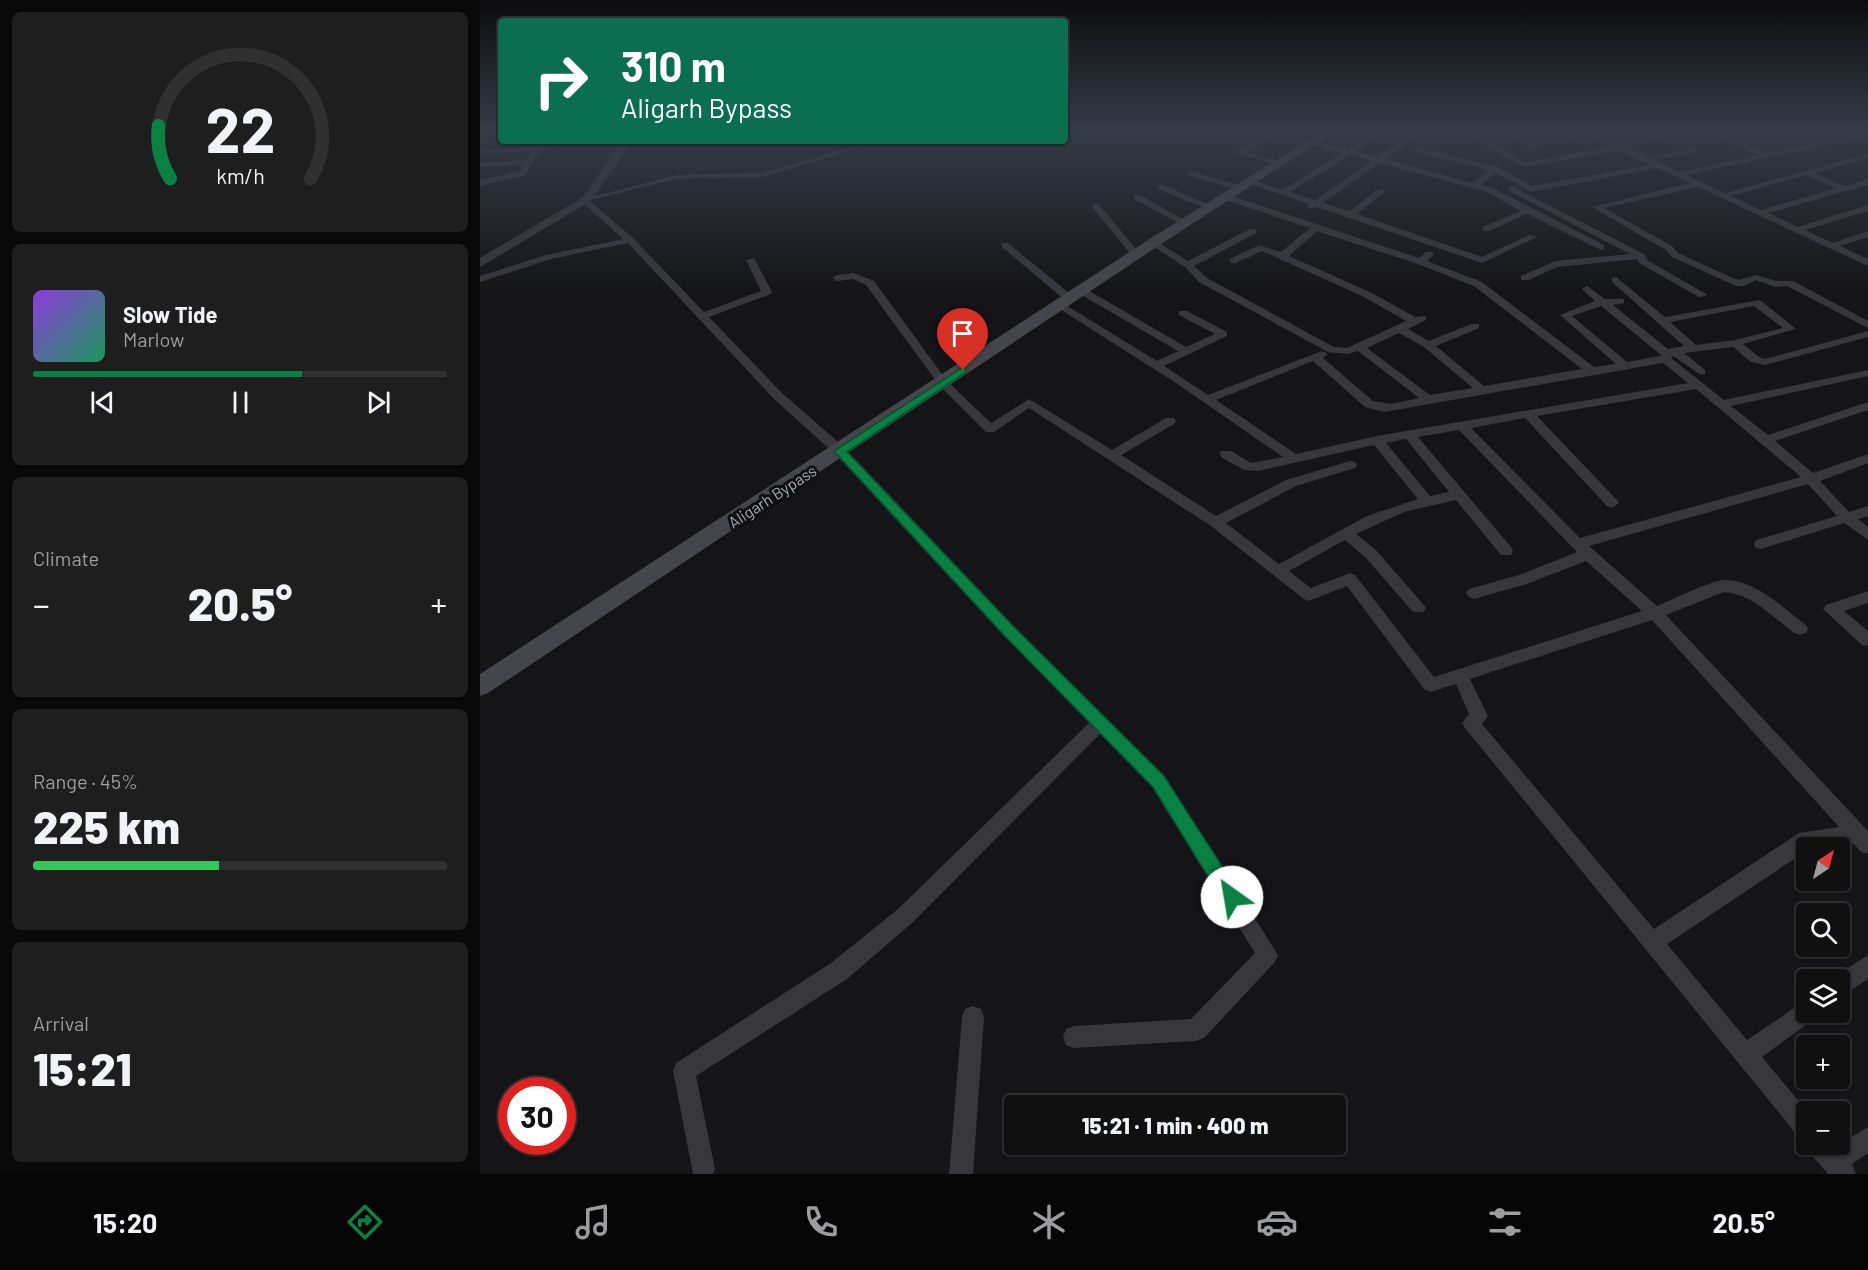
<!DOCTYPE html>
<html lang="en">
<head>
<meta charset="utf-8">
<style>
  body { margin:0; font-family:Barlow,sans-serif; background:#1e1e1f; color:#f1f3f6; height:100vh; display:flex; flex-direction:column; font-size:22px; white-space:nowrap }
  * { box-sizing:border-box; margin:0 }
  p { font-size:20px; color:#9c9d9f }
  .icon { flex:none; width:33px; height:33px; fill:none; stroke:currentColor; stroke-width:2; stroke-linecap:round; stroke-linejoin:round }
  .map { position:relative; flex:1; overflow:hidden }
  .panel { display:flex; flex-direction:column; gap:12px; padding:12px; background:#090909; width:480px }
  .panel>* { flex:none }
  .hud { position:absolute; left:18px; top:18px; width:570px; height:126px; border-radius:6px; box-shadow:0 2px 4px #0004,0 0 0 2px #303031; background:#0b6e4f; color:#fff; overflow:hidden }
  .needle { width:39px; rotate:36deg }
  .tools { position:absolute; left:1316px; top:837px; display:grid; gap:12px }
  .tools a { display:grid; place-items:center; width:54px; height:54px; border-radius:6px; background:#101011; box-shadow:0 2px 4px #0004,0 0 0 2px #303031; font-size:30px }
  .speed { position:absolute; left:18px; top:1077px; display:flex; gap:12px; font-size:30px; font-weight:700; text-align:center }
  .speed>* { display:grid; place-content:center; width:78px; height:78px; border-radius:50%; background:#101011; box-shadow:0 2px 4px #0004,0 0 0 2px #303031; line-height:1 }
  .speed .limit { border:9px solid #d22; background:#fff; color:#111 }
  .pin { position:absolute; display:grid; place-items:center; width:51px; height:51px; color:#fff; margin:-62px -26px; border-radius:50% 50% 50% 0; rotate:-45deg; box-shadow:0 0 6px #0007 }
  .pin .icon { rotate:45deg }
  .me { position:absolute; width:66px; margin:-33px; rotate:328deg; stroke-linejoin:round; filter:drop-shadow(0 0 4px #0008) }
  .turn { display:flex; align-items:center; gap:21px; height:126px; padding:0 24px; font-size:27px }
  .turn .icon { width:78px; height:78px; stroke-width:2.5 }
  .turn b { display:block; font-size:42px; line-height:51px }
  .big { font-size:45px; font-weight:800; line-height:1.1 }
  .panel .widget { flex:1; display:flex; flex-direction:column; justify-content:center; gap:9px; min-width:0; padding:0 21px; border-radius:9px; background:#1e1e1f }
  .panel .dial { align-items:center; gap:0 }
  .dial svg { height:156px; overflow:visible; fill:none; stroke:#303031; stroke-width:7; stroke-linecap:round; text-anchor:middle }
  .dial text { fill:#f1f3f6; stroke:none }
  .song { display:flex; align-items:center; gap:18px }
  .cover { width:72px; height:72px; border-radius:9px; background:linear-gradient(135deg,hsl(270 70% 55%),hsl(150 70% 35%)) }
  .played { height:6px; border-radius:3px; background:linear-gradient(90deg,#0b8043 65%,#303031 65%) }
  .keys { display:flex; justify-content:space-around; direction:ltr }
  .heat { display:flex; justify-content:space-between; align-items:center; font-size:33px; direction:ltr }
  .charge { height:9px; border-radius:4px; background:linear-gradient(90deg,#34c759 45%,#303031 0) }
  .trip { position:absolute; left:524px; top:1095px; width:342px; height:60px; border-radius:6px; background:#101011; box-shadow:0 2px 4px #0004,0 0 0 2px #303031; font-weight:800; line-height:60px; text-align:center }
  .menu { display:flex; height:96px; justify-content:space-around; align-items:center; background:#060607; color:#9c9d9f }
  .menu .icon { width:42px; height:42px }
  .menu .current { color:#0b8043 }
  .menu b { font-size:27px; color:#f1f3f6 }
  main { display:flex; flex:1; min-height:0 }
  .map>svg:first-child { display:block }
</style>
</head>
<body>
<main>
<section class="panel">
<div class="widget dial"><svg viewBox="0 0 100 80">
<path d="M14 69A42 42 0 1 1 86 69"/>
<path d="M14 69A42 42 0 0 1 8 42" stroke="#0b8043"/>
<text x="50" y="56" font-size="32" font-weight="700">22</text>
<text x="50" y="72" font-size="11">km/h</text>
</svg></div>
<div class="widget">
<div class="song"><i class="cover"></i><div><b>Slow Tide</b><p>Marlow</p></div></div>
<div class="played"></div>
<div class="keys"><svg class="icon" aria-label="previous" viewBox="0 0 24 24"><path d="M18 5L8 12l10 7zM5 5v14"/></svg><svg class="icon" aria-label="pause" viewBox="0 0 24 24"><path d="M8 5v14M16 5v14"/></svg><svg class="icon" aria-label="next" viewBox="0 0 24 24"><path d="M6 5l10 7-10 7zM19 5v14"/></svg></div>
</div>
<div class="widget"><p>Climate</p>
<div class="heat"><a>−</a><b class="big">20.5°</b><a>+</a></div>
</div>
<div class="widget"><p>Range · 45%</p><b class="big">225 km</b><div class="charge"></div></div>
<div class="widget"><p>Arrival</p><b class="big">15:21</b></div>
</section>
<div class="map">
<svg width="1388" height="1174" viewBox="0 0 1388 1174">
  <rect width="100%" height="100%" fill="#151517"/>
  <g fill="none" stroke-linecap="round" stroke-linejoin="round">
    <!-- stream -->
    <path stroke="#2c333a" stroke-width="2" d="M 1106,128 L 1174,160"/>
    <!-- pedestrian -->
    <path fill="#37373c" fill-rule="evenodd" d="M 391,141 L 401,141 L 283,177 L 196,179 L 107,201 L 104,199 L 196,175 L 283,173 Z"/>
    <!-- minor -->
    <g fill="#37373c" fill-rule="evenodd">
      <path d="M 799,128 L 808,128 L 767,152 L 801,162 L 801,166 L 756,153 Z"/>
      <path d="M 902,128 L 911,128 L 875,151 L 897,157 L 939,128 L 948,128 L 905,159 L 993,183 L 1009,170 L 935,152 L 934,150 L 938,148 L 1018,167 L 1052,186 L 1170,165 L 1140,150 L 1045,167 L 974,128 L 984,128 L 1046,162 L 1132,147 L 1094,128 L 1104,128 L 1170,159 L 1174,156 L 1215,148 L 1215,152 L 1174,160 L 1200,172 L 1278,155 L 1234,135 L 1233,133 L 1237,131 L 1287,153 L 1388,132 L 1388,136 L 1206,175 L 1245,193 L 1388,154 L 1388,158 L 1335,173 L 1364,186 L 1388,179 L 1388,185 L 1288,213 L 1318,227 L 1388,205 L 1388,211 L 1325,230 L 1353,243 L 1388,231 L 1388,237 L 1360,246 L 1388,259 L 1388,266 L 1218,187 L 1124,208 L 1192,246 L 1198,253 L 1255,279 L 1259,280 L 1276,275 L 1296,281 L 1313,281 L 1388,321 L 1388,328 L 1307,286 L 1295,287 L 1276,280 L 1264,286 L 1256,286 L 1192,257 L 1186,250 L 1112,207 L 1210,183 L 1177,168 L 1051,192 L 1016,173 L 1001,185 L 1013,188 L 1124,245 L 1124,249 L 1121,250 L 1047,214 L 1009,231 L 1003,231 L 1003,227 L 1040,211 L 1007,192 L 900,163 L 843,203 L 870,211 L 898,189 L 904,189 L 904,193 L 877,214 L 1002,257 L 1049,235 L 1057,237 L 1002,263 L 837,207 L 828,209 L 827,207 L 829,204 L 765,182 L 769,179 L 802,190 L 862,153 L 829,144 L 829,140 L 868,149 ZM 870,155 L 892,161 L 835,200 L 810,192 ZM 1326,175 L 1356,188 L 1281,210 L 1251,196 Z"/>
      <path d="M 1017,128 L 1027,128 L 1062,147 L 1055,149 Z"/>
      <path d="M 1070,128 L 1080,128 L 1097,138 L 1090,140 Z"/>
      <path d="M 1204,128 L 1217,128 L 1152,146 L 1148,144 Z"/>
      <path d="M 75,141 L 83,141 L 77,148 L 59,151 L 45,175 L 0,186 L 0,180 L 39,171 L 43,165 L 0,167 L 0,163 L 46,160 L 51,151 L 0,154 L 0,150 L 67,146 Z"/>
      <path d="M 711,171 L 763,186 L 764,188 L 760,191 L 708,175 L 708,171 Z"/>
      <path d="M 678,185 L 684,185 L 734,207 L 727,209 L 678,189 Z"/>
      <path d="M 1032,186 L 1164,254 L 1167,260 L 1228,295 L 1219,297 L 1159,263 L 1157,259 L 1077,267 L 1049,280 L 1041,280 L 1041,276 L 1075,261 L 1150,254 L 1029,191 L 1029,187 Z"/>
      <path d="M 654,195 L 660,195 L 710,223 L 702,225 L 654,199 Z"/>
      <path d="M 743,195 L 749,195 L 939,258 L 946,252 L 952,252 L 954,254 L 947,261 L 1002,282 L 1114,367 L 1136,364 L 1080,315 L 1115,301 L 1102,289 L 1107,286 L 1125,299 L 1144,299 L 1144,303 L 1133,305 L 1188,349 L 1204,346 L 1132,282 L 1132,278 L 1136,277 L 1185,317 L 1280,300 L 1316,329 L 1263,344 L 1279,357 L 1285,359 L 1388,331 L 1388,337 L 1285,365 L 1271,362 L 1253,347 L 1204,353 L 1225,370 L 1225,374 L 1221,375 L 1193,356 L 1191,358 L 1244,400 L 1388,370 L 1388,376 L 1251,406 L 1288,435 L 1388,402 L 1388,410 L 1295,441 L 1333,473 L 1388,454 L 1388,463 L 1340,481 L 1369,512 L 1388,506 L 1388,516 L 1378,519 L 1388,527 L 1388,540 L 1364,523 L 1281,549 L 1276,548 L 1274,544 L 1276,540 L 1357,516 L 1328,484 L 1109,546 L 1177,606 C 1194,599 1227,582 1243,580 C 1274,578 1303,608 1326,625 L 1328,629 L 1326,633 L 1320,635 L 1314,633 C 1293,617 1272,594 1244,592 L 1186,615 L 1388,831 L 1388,854 L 1381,852 L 1374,844 L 1326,848 L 1326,851 L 1187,944 L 1267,1040 L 1326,1000 L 1326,1012 L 1336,1012 L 1334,1019 L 1282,1057 L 1328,1112 L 1326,1140 L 1318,1136 L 985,728 L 982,723 L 989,714 L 976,684 L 951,692 L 945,690 L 867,586 L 829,601 L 824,599 L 731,526 L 549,408 L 514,432 L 506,432 L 459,385 L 386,285 L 373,279 L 357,281 L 352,278 L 357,275 L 374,273 L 394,281 L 467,381 L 511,423 L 549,399 L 632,450 L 686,418 L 694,418 L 696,421 L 694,424 L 641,455 L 736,516 L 806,480 L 870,461 L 875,462 L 877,465 L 875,468 L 816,486 L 746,523 L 799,564 L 887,516 L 938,499 L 894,445 L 778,471 L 764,470 L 741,457 L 740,454 L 741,451 L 751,451 L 771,463 L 803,457 L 696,383 L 575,306 L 584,304 L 677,361 L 698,351 L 598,293 L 598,289 L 606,289 L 706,347 L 735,334 L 699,315 L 699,311 L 707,311 L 747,332 L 747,336 L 684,366 L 728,395 L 842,351 L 848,354 L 843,358 L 893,401 L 911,404 L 939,398 L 878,351 L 868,354 L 848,352 L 719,282 L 705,267 L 668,243 L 676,241 L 708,261 L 770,229 L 776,229 L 776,233 L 714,266 L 727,278 L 854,347 L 867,348 L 926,321 L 884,297 L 782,251 L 756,263 L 750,263 L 750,259 L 779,245 L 801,252 L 830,228 L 743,199 ZM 837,231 L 938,264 L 994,286 L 1102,369 L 1004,386 L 956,346 L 999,328 L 999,324 L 991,324 L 949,341 L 928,329 L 946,320 L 946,316 L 935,317 L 892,293 L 809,256 ZM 1121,306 L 1181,355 L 1180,356 L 1147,362 L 1092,316 ZM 1274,306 L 1303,328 L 1255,340 L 1216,345 L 1190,322 ZM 919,333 L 944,347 L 993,388 L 950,395 L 887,348 ZM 833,361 L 885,407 L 904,412 L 1183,363 L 1208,383 L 897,436 L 816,454 L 736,400 ZM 1216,389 L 1321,477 L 1100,538 L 991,428 L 1045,418 L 1127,506 L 1132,508 L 1139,503 L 1137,500 L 1057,416 ZM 979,430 L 1097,552 L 1039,575 L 989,589 L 986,593 L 989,597 L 994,599 L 1047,584 L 1106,561 L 1162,611 L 954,677 L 875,575 L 870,573 L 831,588 L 809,571 L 865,540 L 886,558 L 933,612 L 943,612 L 946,608 L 943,604 L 896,550 L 876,534 L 924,512 L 976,500 L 1021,555 L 1031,555 L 1033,551 L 1031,547 L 938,437 ZM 926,439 L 969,492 L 950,496 L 906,443 ZM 1172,620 L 1359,827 L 1319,833 L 1174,929 L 1002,724 L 1008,716 L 990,679 Z"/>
      <path d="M 105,197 L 153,238 L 224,312 L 281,291 L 266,260 L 274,258 L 292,292 L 291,294 L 229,317 L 302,393 L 365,448 L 535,627 L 684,775 L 798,955 L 795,962 L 724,1038 L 716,1041 L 594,1048 L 586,1045 L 583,1037 L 586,1029 L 594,1026 L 711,1019 L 775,953 L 672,787 L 620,734 L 432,923 L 367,979 L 216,1076 L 235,1169 L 233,1174 L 213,1174 L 193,1071 L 196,1063 L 351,963 L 418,909 L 609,723 L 523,635 L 355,454 L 294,399 L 148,243 L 71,259 L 0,282 L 0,276 L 66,255 L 143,239 L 102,202 L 101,200 Z"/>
      <path d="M 613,204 L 619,204 L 659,253 L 659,257 L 653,257 L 613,208 Z"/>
      <path d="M 522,243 L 528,243 L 594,297 L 594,301 L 586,301 L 522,247 Z"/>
      <path d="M 1388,591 L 1388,603 L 1364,611 L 1388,631 L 1388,646 L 1382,645 L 1343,609 L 1346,605 Z"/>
      <path d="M 1388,955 L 1388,979 L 1359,998 L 1359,980 L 1351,979 Z"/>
      <path d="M 493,1006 L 501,1009 L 504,1017 L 493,1174 L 469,1174 L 482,1017 L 485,1009 Z"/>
      <path d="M 1388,1127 L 1388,1153 L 1372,1164 L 1376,1174 L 1348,1174 L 1330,1153 L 1327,1144 L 1356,1146 Z"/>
    </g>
    <!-- tertiary -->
    <path fill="#37373c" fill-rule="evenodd" d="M 142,141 L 152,141 L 111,201 L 0,267 L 0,258 L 103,197 Z"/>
    <!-- secondary -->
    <path fill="#45464b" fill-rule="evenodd" d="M 848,128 L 860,128 L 678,246 L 8,693 L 0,696 L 0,674 L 668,240 Z"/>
  </g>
  <!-- sky -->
  <linearGradient id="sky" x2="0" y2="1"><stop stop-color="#0c0c0d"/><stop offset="0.44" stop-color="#353b47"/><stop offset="1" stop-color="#353b47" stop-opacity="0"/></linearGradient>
  <rect width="1388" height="292" fill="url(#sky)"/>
  <!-- route -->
  <path fill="#0b8043" stroke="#07532c" stroke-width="1.5" d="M 483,367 L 486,368 L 486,372 L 367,452 L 534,627 L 684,776 L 758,891 L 761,897 L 758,904 L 752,906 L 745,904 L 673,787 L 524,635 L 354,451 Z"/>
  <g text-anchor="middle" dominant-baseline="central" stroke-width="6" stroke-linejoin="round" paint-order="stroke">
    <!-- street labels -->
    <g font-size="16" fill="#a8abb6" stroke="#101012">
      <text transform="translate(292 496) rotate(-33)">Aligarh Bypass</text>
    </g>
  </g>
</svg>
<div class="tools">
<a><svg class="needle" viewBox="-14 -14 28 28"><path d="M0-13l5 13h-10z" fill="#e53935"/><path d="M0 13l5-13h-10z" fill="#9c9d9f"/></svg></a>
<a><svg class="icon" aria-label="search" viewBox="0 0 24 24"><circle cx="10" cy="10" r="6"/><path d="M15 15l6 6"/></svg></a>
<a><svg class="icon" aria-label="layers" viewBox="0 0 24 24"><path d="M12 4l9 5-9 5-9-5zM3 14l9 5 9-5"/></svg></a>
<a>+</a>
<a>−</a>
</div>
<div class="speed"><div class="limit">30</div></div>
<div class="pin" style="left:483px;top:370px;background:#d93025"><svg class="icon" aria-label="arrive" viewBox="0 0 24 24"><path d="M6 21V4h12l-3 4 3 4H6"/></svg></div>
<svg class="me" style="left:752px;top:897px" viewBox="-20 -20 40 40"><circle r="19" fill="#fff"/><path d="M0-13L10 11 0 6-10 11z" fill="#0b8043"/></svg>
<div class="trip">15:21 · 1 min · 400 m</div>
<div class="hud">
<div class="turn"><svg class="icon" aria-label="right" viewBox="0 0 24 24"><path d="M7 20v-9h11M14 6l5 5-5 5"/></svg><div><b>310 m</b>Aligarh Bypass</div></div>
</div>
</div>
</main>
<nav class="menu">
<b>15:20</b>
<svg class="icon current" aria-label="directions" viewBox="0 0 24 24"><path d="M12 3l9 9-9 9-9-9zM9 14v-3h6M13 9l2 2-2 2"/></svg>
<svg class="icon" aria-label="music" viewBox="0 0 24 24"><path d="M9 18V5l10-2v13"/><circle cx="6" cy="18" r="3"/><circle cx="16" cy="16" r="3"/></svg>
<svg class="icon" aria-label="phone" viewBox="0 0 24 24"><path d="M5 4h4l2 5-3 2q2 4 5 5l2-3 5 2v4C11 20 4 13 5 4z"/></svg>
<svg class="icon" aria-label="climate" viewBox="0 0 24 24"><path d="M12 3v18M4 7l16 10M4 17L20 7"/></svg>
<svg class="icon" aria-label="car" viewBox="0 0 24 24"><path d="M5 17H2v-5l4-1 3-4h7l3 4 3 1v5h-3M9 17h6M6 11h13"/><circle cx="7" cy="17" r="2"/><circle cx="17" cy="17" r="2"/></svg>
<svg class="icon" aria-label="filters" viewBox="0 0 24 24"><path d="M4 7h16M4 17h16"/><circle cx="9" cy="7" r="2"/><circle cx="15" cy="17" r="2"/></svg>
<b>20.5°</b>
</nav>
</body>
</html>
